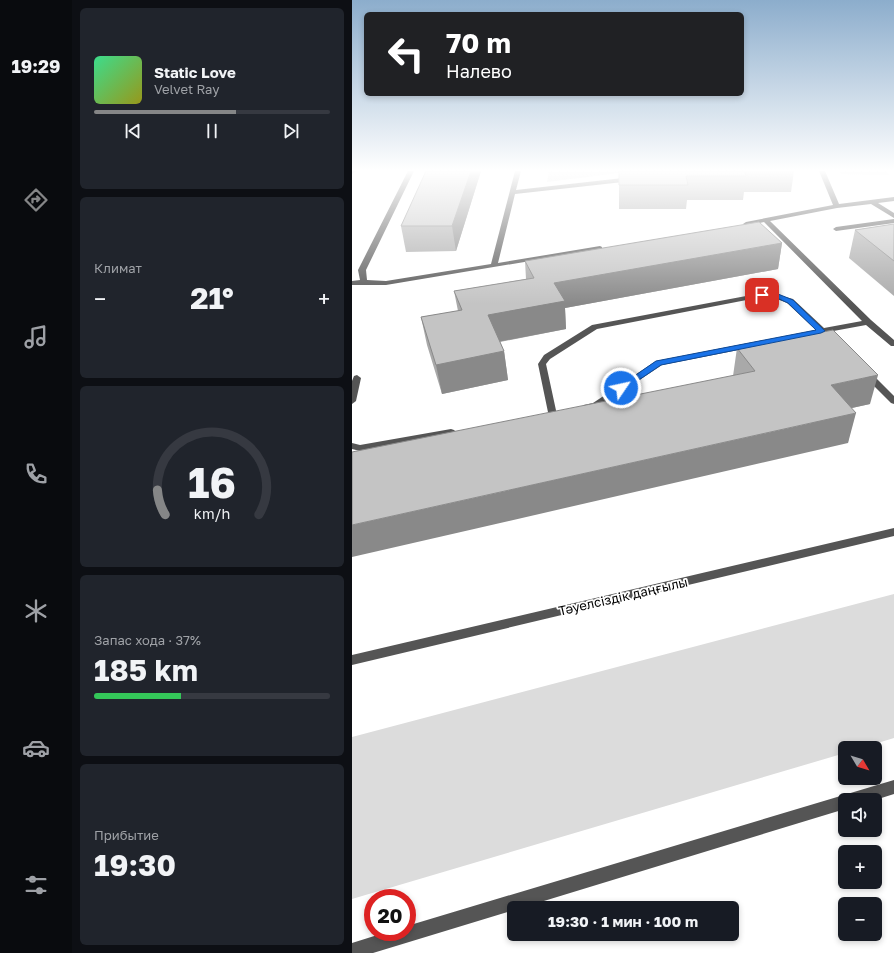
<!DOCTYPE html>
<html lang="ru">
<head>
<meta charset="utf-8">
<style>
  body { margin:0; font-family:"Golos Text",sans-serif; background:#20242c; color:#f1f3f6; height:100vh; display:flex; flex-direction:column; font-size:15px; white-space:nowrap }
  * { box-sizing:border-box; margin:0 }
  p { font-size:13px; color:#9ea1a6 }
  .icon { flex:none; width:22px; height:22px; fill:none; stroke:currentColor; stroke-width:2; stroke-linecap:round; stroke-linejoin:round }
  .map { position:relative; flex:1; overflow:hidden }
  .drawer { display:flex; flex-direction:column; gap:8px; padding:8px; background:#0d0f14; width:280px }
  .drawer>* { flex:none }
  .guide { position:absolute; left:12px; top:12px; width:380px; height:84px; border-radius:6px; box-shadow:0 2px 6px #0003; background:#202124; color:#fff; overflow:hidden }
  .needle { width:26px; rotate:128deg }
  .fabs { position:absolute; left:486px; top:741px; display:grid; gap:8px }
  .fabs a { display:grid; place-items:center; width:44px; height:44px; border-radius:6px; background:#171b24; box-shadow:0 2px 6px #0003; font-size:20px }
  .speed { position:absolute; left:12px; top:889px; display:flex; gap:8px; font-size:20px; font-weight:700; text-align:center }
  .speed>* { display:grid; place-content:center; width:52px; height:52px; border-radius:50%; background:#171b24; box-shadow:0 2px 6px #0003; line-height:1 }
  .speed .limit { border:6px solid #d22; background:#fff; color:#111 }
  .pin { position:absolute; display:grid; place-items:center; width:34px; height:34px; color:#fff; margin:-17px; border-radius:8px; box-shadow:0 2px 6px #0006 }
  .me { position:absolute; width:44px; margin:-22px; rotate:56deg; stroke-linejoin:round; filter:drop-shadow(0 0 3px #0008) }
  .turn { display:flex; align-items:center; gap:14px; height:84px; padding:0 16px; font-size:18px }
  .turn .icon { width:52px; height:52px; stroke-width:2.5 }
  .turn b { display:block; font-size:28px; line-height:34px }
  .big { font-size:30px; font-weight:700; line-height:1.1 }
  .drawer .card { flex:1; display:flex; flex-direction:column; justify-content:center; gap:6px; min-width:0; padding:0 14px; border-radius:6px; background:#20242c }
  .drawer .dial { align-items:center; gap:0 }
  .dial svg { height:104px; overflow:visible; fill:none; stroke:#363941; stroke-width:7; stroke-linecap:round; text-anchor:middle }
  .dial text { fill:#f1f3f6; stroke:none }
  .song { display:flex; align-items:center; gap:12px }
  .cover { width:48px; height:48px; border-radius:6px; background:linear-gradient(135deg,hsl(150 70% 55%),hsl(60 70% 35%)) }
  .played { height:4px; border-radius:2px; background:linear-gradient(90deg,#858687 60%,#363941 60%) }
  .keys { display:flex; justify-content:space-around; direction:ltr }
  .heat { display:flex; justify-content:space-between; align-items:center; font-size:22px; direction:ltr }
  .charge { height:6px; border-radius:3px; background:linear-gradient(90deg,#34c759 37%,#363941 0) }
  .trip { position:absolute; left:155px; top:901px; width:232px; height:40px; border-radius:6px; background:#171b24; box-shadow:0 2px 6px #0003; font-weight:700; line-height:40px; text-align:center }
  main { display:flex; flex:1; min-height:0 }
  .menu { display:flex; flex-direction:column; width:72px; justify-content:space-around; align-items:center; background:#090b0e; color:#9ea1a6 }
  .menu .icon { width:28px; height:28px }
  .menu .active { color:#858687 }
  .menu b { font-size:18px; color:#f1f3f6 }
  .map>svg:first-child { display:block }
</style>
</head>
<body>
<main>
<nav class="menu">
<b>19:29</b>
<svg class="icon active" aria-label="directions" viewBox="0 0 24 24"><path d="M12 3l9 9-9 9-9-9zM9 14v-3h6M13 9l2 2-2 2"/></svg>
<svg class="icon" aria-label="music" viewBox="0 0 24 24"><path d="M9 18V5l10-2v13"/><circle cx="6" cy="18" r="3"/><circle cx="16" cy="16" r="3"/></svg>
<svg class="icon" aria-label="phone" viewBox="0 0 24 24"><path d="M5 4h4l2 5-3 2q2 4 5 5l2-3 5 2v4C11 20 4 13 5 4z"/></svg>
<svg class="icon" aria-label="climate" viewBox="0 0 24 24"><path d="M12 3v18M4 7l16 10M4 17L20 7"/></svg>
<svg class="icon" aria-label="car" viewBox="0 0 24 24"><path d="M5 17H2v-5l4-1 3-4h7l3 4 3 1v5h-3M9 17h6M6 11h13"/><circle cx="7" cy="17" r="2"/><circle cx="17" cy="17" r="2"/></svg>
<svg class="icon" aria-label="filters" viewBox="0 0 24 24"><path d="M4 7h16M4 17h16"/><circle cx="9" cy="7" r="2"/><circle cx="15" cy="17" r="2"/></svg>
</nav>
<section class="drawer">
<div class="card">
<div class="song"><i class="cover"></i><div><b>Static Love</b><p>Velvet Ray</p></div></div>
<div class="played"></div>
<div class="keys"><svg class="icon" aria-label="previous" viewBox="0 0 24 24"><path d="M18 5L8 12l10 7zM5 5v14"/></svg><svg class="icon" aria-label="pause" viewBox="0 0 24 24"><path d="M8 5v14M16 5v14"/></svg><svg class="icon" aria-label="next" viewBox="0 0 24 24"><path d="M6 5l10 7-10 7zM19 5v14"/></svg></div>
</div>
<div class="card"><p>Климат</p>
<div class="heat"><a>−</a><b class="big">21°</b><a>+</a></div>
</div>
<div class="card dial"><svg viewBox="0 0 100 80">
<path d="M14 69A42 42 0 1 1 86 69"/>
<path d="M14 69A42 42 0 0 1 8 50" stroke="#858687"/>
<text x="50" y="56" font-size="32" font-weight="700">16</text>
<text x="50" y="72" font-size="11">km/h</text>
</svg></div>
<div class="card"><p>Запас хода · 37%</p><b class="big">185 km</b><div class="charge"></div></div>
<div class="card"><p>Прибытие</p><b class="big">19:30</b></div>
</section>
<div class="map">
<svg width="542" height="953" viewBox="0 0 542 953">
  <rect width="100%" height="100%" fill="#fff"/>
  <!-- green -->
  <g fill="#dcdcdc">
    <path d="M 197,171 L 283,171 L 195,182 Z"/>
    <path d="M 486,171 L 535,171 L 537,175 L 490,174 Z"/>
    <path d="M 542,594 L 542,738 L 509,748 L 493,748 L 493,753 L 0,899 L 0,737 Z"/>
  </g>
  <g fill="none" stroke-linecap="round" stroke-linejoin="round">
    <!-- minor -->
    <g fill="#555" fill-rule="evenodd">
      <path d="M 0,171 L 4,171 L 0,174 Z"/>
      <path d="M 56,171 L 62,171 L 14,270 L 15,280 L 34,281 L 139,264 L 163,171 L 169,171 L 164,190 L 280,177 L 283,179 L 280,181 L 163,194 L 146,263 L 248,246 L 250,247 L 250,249 L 34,285 L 0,285 L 0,281 L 8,280 L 6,270 Z"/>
      <path d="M 467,171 L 473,171 L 487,204 L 542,197 L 542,201 L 526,203 L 542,213 L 542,218 L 519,204 L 485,208 L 418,221 L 519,320 L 542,340 L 542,346 L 539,346 L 514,325 L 476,332 L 477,334 L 473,336 L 468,334 L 310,365 L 247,407 L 235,410 L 230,407 L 232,405 L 241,403 L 304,361 L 464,330 L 435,303 L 425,299 L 410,297 L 245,329 L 198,359 L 194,364 L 205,415 L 203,417 L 197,417 L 186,364 L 192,355 L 240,325 L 410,293 L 426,295 L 441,299 L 472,328 L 510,321 L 412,222 L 394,226 L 391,224 L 394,222 L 481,205 Z"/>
      <path d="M 542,219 L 542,223 L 484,231 L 481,229 L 484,227 Z"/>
      <path d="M 515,371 L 518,372 L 542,396 L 542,404 L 539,403 L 512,376 L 511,374 L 512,372 Z"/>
      <path d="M 5,375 L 9,378 L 4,401 L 0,404 L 0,381 L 2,376 Z"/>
      <path d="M 99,429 L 102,430 L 104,432 L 102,434 L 8,451 L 0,449 L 0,443 L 8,445 Z"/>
      <path d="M 542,528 L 542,536 L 0,665 L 0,655 Z"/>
      <path d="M 542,780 L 542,794 L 523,800 L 493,800 L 493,809 L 169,908 L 162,908 L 162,910 L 21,953 L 0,953 L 0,943 L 35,932 L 55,932 L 55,926 Z"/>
    </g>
  </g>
  <!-- wall -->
  <g fill="#a9a9a9">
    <path d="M 129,171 L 104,251 L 54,252 L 49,226 Z"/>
    <path d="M 267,171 L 442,171 L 439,192 L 392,192 L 391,200 L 335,200 L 334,209 L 267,209 Z"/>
    <path d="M 542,224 L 542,296 L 497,258 L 503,230 Z"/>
    <path d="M 430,243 L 426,269 L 213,308 L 214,329 L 148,342 L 152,351 L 156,380 L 90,394 L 75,345 L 69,317 L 106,311 L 102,291 L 174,279 L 173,261 Z"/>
    <path d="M 385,348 L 518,404 L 500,408 L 496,443 L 381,376 Z"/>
  </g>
  <!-- shaded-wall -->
  <g fill="#898989">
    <path d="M 119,171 L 129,171 L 104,251 L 100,226 Z"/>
    <path d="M 430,243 L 426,269 L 213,308 L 214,329 L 140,343 L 136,315 L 202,283 Z"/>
    <path d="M 152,351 L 156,380 L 90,394 L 84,365 Z"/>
    <path d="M 526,375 L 518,404 L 472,414 L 479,385 Z"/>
    <path d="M 504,413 L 496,443 L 0,557 L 0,525 Z"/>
  </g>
  <!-- building -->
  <g fill="#c4c4c4" stroke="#898989">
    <path d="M 74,171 L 119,171 L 100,226 L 49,226 Z"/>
    <path d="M 267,171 L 392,171 L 394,176 L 334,176 L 336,185 L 267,185 Z"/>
    <path d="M 407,222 L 430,243 L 202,283 L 213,301 L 136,315 L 152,351 L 84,365 L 69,317 L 110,310 L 102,291 L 182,278 L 173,261 Z"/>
    <path d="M 542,224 L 542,261 L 503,230 Z"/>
    <path d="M 481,330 L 526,375 L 479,385 L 504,413 L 0,525 L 0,452 L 403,371 L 385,348 Z"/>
  </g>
  <!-- sky -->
  <linearGradient id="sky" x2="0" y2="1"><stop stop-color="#8cadcc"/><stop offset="0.56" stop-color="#fff"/><stop offset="1" stop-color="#fff" stop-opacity="0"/></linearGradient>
  <rect width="542" height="304" fill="url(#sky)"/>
  <!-- route -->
  <path fill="#1a73e8" stroke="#114b97" d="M 410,293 L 426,294 L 441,300 L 473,331 L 469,333 L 309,365 L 272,390 L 266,390 L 265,388 L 304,361 L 464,330 L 436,303 L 425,298 L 408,296 L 407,295 Z"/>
  <g text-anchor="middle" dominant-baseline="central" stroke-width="3.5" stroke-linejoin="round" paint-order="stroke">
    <!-- street labels -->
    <g font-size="13" fill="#000" stroke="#fff">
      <text transform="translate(271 596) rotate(-13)">Тәуелсіздік даңғылы</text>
    </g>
  </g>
</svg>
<div class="fabs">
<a><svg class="needle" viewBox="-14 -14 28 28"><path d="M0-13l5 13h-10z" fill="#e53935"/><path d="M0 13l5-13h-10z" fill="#9ea1a6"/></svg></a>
<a><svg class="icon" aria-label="sound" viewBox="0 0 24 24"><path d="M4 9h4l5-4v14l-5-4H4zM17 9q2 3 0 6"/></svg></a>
<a>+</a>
<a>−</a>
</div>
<div class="speed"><div class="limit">20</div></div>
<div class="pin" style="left:410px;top:295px;background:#d93025"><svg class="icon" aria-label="arrive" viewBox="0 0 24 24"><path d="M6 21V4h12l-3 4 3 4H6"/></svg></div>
<svg class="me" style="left:269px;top:388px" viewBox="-20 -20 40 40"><circle r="17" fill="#1a73e8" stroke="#fff" stroke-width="3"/><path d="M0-11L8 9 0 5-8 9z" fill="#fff"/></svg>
<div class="trip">19:30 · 1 мин · 100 m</div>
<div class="guide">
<div class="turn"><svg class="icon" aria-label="left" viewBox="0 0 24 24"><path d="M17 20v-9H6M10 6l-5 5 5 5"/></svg><div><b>70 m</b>Налево</div></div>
</div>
</div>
</main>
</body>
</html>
